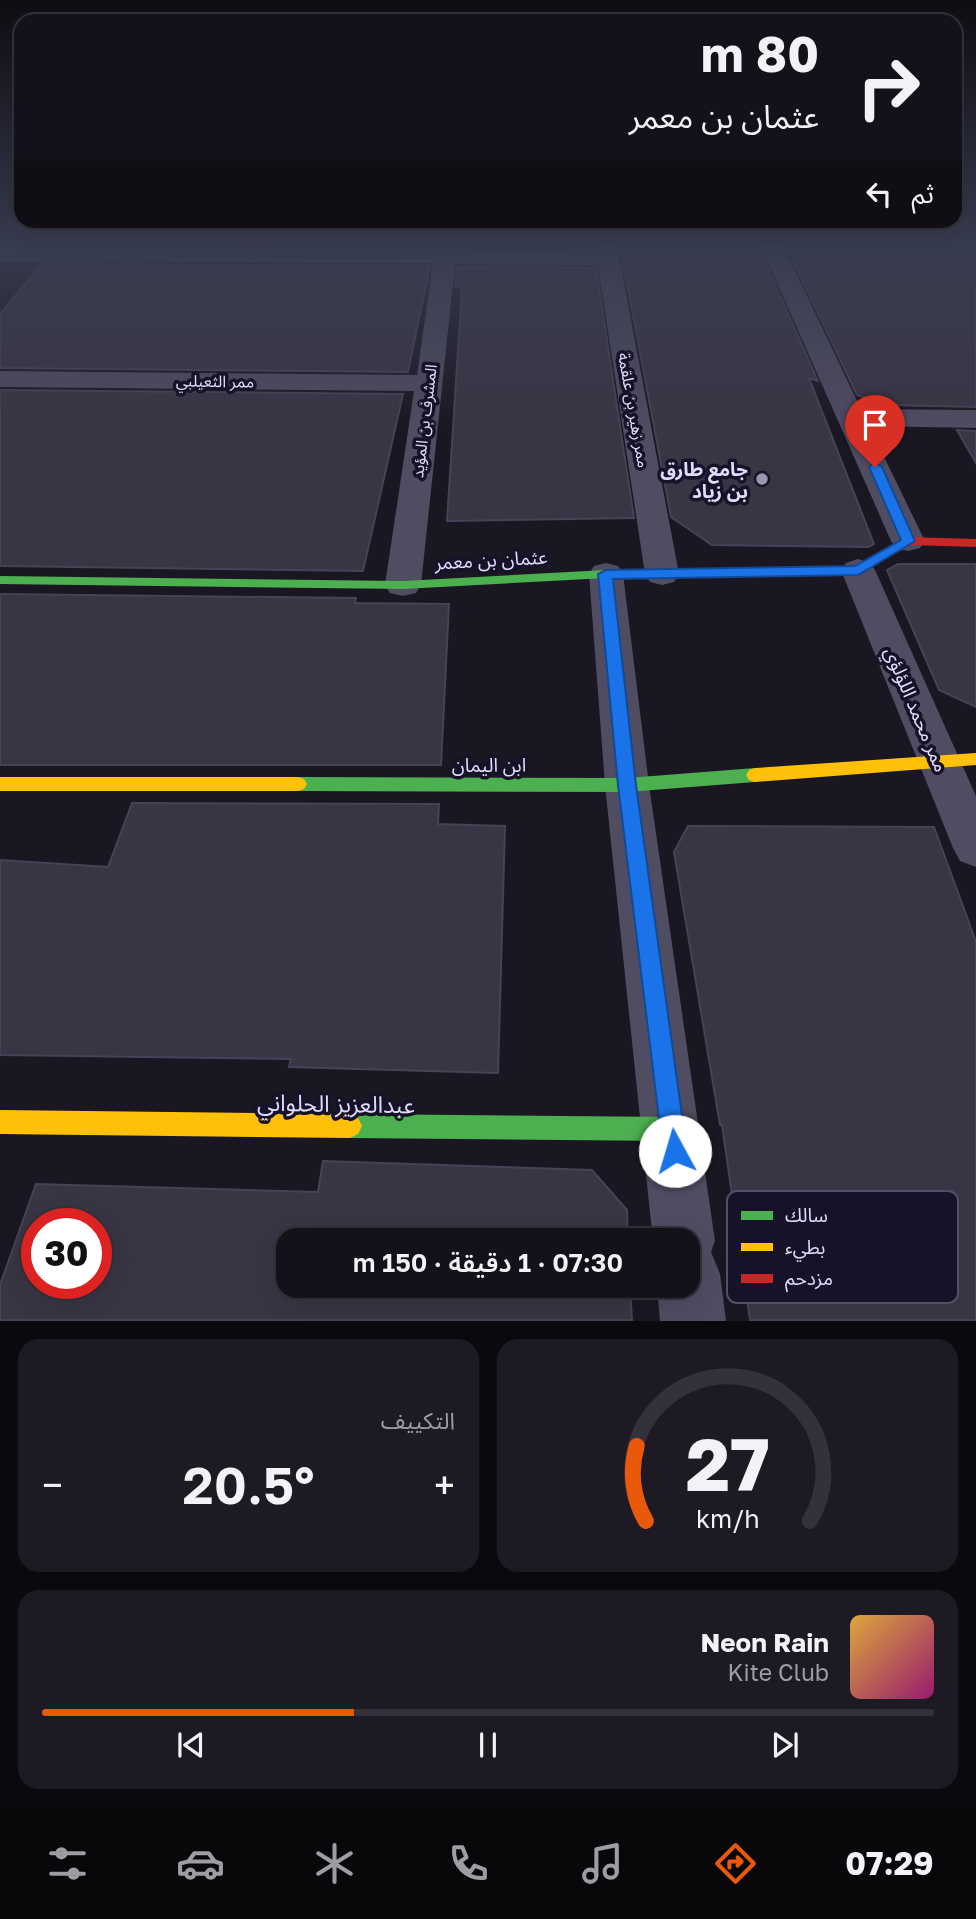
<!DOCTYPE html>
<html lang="ar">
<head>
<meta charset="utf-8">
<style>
  body { margin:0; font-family:"Golos Text","Noto Sans Arabic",sans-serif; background:#1d1a23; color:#f1f3f6; direction:rtl; height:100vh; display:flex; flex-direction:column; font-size:26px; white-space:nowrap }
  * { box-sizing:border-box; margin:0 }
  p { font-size:23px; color:#9d9da2 }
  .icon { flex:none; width:38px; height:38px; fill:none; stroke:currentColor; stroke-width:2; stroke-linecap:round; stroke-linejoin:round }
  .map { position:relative; height:1321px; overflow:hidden; direction:ltr }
  .panel { display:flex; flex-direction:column; gap:18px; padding:18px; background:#0b090e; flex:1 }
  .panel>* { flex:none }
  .banner { position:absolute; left:14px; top:14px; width:948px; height:214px; border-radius:21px; box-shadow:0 7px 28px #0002,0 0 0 2px #333139; direction:rtl; background:#14111a; color:#f1f3f6; overflow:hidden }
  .speed { position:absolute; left:21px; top:1208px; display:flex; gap:14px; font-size:35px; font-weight:700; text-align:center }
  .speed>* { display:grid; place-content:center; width:91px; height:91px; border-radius:50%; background:#14111a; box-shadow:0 7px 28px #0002,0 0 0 2px #333139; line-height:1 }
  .speed .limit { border:10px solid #d22; background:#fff; color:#111 }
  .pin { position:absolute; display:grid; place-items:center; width:60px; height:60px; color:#fff; margin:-72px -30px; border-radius:50% 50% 50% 0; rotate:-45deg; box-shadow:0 0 7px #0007 }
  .pin .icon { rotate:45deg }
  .me { position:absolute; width:77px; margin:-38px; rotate:354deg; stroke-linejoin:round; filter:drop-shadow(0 0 5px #0008) }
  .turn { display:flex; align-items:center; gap:24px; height:147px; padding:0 28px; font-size:32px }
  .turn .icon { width:91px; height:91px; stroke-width:2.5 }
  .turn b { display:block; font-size:49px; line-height:60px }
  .then { display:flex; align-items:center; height:66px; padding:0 28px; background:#0003; gap:14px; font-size:26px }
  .big { font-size:52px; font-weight:600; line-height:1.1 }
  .panel .widget { flex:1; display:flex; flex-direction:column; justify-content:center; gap:10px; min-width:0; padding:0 24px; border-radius:21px; background:#1d1a23 }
  .panel .dial { align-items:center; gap:0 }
  .dial svg { height:182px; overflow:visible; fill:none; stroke:#333139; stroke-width:7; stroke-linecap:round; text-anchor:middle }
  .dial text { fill:#f1f3f6; stroke:none }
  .song { display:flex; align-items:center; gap:21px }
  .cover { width:84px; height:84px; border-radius:10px; background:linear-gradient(135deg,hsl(40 70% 55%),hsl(320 70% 35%)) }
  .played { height:7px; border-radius:4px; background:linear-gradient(90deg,#ea580c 35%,#333139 35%) }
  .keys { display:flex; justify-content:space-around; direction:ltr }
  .heat { display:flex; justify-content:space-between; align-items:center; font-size:38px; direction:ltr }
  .panel .tiles { flex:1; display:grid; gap:18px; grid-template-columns:1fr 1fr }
  .widget:last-child { grid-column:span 2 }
  .trip { position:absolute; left:276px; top:1228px; width:424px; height:70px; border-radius:21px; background:#14111a; box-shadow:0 7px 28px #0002,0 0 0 2px #333139; font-weight:600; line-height:70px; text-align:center; direction:rtl }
  .dock { display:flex; height:112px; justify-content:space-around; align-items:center; background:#08070a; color:#9d9da2 }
  .dock .icon { width:49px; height:49px }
  .dock .current { color:#ea580c }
  .dock b { font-size:32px; color:#f1f3f6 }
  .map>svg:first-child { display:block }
</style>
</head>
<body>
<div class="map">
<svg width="976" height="1321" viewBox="0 0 976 1321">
  <rect width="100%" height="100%" fill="#1a1722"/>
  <!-- building -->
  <g fill="#393544" stroke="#474255" stroke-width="2" fill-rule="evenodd">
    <path d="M 184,246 L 593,246 L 593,248 Z"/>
    <path d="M 620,246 L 758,246 L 818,381 L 809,378 L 874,544 L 868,547 L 712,545 L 671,517 Z"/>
    <path d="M 786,246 L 976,246 L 976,407 L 885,405 L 857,395 Z"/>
    <path d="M 42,264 L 430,266 L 408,372 L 0,368 L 0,314 Z"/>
    <path d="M 457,267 L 596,268 L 634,518 L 447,521 L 462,288 L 455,287 Z"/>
    <path d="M 0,390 L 403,394 L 363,571 L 0,566 Z"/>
    <path d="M 957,430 L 976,431 L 976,463 Z"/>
    <path d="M 898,564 L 976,564 L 976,707 L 939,690 L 887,570 Z"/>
    <path d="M 0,594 L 356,598 L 355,603 L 449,604 L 441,765 L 0,765 Z"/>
    <path d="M 132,803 L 439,804 L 438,824 L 505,826 L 498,1073 L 289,1067 L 291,1059 L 0,1055 L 0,860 L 108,867 Z"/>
    <path d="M 688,826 L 934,827 L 976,942 L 976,1320 L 750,1320 L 722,1125 L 720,1125 L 674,852 Z"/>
    <path d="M 323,1161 L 592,1170 L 627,1210 L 628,1241 L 289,1241 L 289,1286 L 630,1286 L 632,1320 L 0,1320 L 0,1285 L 36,1184 L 318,1192 ZM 37,1223 L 96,1223 L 96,1283 L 37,1283 Z"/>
  </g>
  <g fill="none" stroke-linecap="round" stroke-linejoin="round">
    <!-- street -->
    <g fill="#504c62" fill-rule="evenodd">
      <path d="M 595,246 L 617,246 L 679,574 L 674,582 L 662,585 L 650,582 L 645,574 L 598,265 L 455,264 L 421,585 L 416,593 L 403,596 L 390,593 L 385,585 L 414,391 L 0,387 L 0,371 L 417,375 L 433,263 L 0,261 L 0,247 L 596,251 Z"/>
      <path d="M 761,246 L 783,246 L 861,409 L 976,410 L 976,428 L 869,426 L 925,541 L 920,548 L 908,551 L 896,548 L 891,541 Z"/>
      <path d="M 858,559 L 870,563 L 875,570 L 976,796 L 976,867 L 960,861 L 953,848 L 841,570 L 846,563 Z"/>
      <path d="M 606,563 L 618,566 L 623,574 L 649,785 L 715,1241 L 711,1252 L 720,1274 L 726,1321 L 660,1321 L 657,1286 L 688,1286 L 688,1241 L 653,1241 L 605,785 L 589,574 L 594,566 Z"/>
    </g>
    <!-- fast -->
    <g fill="#4caf50" fill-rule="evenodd">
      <path d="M 748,568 L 755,572 L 753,575 L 606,578 L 403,589 L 0,584 L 0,576 L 403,581 L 606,570 Z"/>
      <path d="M 755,768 L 761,770 L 764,775 L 761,780 L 755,782 L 627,792 L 298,791 L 292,789 L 289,784 L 292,779 L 298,777 L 627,778 Z"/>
      <path d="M 350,1114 L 672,1117 L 680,1121 L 684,1129 L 680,1137 L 672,1141 L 350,1138 L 342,1134 L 338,1126 L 342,1118 Z"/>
    </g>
    <!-- slow -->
    <g fill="#ffc107" fill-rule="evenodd">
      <path d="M 976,753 L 976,765 L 755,782 L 749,780 L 746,775 L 749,770 L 755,768 Z"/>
      <path d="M 0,777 L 298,777 L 304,779 L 307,784 L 304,789 L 298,791 L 0,791 Z"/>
      <path d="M 0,1110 L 350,1114 L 358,1118 L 362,1126 L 358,1134 L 350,1138 L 0,1134 Z"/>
    </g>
    <!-- jam -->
    <path fill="#c62828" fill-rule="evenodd" d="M 908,537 L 976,539 L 976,547 L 911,545 L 858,574 L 748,576 L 741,572 L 748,568 L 855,566 Z"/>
  </g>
  <!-- sky -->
  <linearGradient id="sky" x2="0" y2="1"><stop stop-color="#0e0d13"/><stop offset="0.57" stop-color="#383c4f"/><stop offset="1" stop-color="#383c4f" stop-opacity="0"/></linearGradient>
  <rect width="976" height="430" fill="url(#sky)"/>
  <!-- route -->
  <path fill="#1a73e8" stroke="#114b97" stroke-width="2" d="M 875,463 L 882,467 L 915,541 L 858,575 L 613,579 L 636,785 L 687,1151 L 683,1160 L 675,1163 L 666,1160 L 663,1151 L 618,785 L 598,574 L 606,570 L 855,566 L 901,540 L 869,467 Z"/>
  <!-- markers -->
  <circle fill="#9b96b0" stroke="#171227" stroke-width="2.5" cx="762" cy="479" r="7"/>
  <g text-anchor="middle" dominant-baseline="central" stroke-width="7" stroke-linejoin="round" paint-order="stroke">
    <!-- far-street labels -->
    <g font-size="16" fill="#e1dafc" stroke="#171227">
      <text transform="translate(215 381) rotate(1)">ممر الثعيلبي</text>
      <text transform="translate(634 410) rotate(80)">ممر زهير بن علقمة</text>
      <text transform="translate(424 421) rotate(-83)">المشرف بن المؤيد</text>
    </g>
    <!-- poi labels -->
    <g font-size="19" font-weight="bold" fill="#e1dafc" stroke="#171227" text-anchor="end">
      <text x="748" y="468">جامع طارق<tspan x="748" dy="22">بن زياد</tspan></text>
    </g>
    <!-- street labels -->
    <g font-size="19" fill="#e1dafc" stroke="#171227">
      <text transform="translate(491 559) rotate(-3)">عثمان بن معمر</text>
      <text transform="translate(917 709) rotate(67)">ممر محمد اللؤلؤي</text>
      <text x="489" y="764">ابن اليمان</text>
    </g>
    <!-- near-street labels -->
    <g font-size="23" fill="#e1dafc" stroke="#171227">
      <text transform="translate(336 1103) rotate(1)">عبدالعزيز الحلواني</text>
    </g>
  </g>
  <!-- legend -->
  <rect x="727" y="1191" width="231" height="112" rx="10" fill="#171227" stroke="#544e67" stroke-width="2"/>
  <rect x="741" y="1211" width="32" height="9" fill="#4caf50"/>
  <rect x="741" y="1243" width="32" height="8" fill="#ffc107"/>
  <rect x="741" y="1274" width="32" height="9" fill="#c62828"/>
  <g font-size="19" fill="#e1dafc">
    <text x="785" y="1222">سالك</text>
    <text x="785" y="1254">بطيء</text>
    <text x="785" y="1285">مزدحم</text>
  </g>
</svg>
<div class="speed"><div class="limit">30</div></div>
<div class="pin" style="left:875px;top:467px;background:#d93025"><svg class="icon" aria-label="arrive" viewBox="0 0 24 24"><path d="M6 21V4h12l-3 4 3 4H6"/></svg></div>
<svg class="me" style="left:675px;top:1151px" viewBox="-20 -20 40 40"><circle r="19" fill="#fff"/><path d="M0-13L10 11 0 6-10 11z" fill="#1a73e8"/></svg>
<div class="trip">07:30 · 1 دقيقة · 150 m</div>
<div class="banner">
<div class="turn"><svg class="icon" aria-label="right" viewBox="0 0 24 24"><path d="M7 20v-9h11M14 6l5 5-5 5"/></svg><div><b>80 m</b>عثمان بن معمر</div></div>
<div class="then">ثم<svg class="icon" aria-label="left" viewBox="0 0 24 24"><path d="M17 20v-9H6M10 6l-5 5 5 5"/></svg></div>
</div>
</div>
<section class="panel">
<div class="tiles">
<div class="widget dial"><svg viewBox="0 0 100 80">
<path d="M14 69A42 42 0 1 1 86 69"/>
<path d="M14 69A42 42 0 0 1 10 36" stroke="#ea580c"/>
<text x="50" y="56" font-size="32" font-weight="700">27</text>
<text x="50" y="72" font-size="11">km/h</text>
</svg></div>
<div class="widget"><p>التكييف</p>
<div class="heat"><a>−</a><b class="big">20.5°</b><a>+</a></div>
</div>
<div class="widget">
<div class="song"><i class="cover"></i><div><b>Neon Rain</b><p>Kite Club</p></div></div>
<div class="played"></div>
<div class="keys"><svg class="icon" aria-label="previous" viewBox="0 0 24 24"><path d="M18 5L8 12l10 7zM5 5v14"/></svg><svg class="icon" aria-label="pause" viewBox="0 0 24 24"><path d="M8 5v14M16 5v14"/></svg><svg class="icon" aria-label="next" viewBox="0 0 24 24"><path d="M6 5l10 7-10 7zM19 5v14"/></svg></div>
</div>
</div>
</section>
<nav class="dock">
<b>07:29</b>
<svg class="icon current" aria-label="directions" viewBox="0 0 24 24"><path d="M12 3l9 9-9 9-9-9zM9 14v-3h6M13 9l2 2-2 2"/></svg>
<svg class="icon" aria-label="music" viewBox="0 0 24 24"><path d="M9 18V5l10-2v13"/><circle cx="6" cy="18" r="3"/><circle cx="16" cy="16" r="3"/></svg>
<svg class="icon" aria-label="phone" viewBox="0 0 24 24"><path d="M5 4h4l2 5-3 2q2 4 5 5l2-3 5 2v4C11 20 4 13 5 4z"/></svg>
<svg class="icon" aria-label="climate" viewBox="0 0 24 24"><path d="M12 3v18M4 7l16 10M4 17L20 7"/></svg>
<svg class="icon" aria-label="car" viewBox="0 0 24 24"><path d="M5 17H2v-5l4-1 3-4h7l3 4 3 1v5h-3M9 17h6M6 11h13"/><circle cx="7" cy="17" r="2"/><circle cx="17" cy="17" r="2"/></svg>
<svg class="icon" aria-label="filters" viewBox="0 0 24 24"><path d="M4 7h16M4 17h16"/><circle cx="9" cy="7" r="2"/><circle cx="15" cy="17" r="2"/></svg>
</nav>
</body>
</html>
